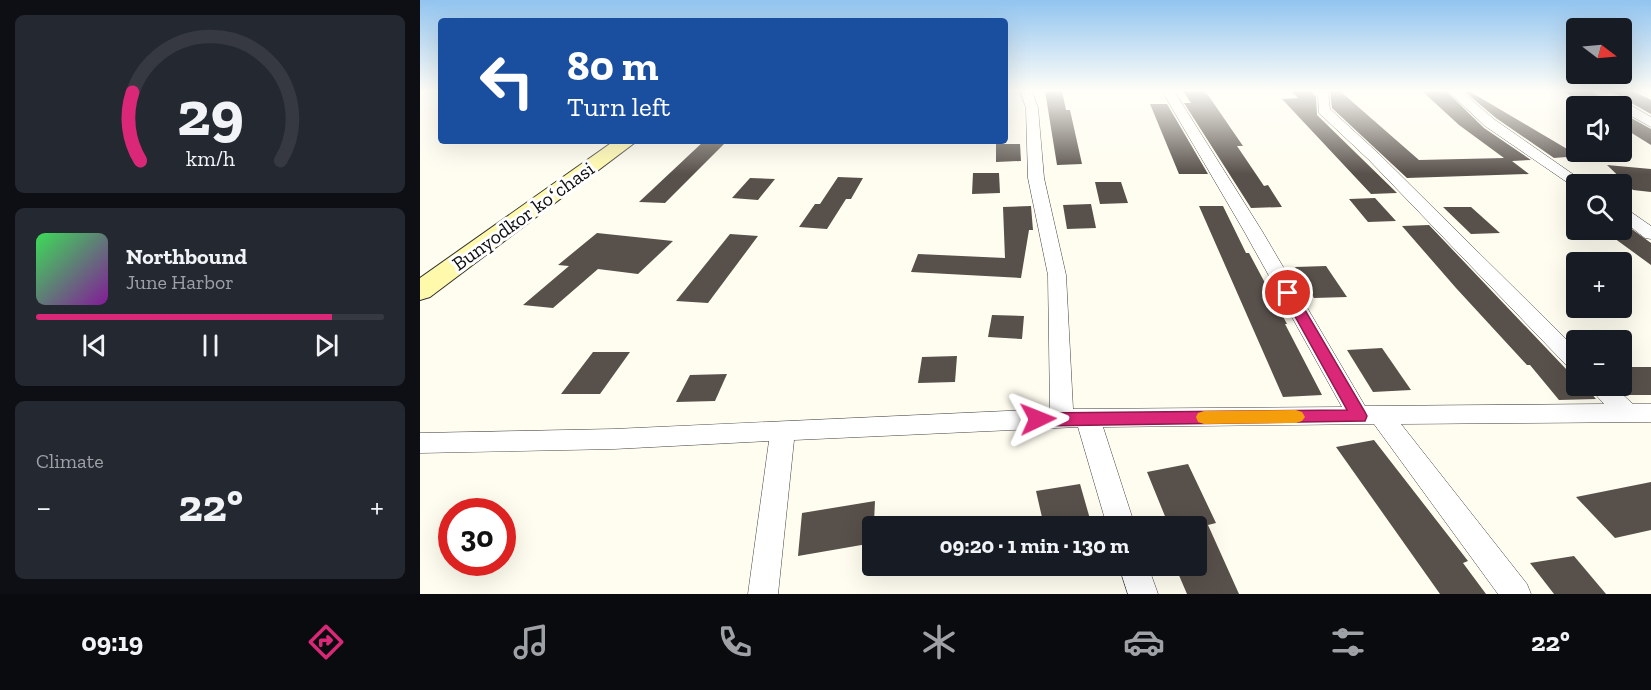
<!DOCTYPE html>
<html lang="en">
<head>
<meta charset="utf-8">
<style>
  body { margin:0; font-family:"Zilla Slab",serif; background:#242831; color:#f1f3f6; height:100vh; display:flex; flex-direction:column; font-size:22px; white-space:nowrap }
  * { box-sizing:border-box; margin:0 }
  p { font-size:20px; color:#9ea1a6 }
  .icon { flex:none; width:33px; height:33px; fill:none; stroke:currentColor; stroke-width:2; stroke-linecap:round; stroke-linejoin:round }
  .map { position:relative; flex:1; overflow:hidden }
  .panel { display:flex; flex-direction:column; gap:15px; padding:15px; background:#0d0f14; width:420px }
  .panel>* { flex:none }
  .guide { position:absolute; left:18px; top:18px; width:570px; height:126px; border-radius:6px; box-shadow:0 6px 24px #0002; background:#1a4fa0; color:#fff; overflow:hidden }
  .needle { width:39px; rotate:106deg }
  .buttons { position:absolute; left:1146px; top:18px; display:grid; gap:12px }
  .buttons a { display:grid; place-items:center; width:66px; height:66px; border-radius:6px; background:#171b24; box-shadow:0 6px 24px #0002; font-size:30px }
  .speed { position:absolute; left:18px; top:498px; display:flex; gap:12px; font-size:30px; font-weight:700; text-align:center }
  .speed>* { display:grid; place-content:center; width:78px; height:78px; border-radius:50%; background:#171b24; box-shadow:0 6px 24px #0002; line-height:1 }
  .speed .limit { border:9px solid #d22; background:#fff; color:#111 }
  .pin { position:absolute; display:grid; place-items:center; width:51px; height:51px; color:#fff; margin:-26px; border:3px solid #fff; border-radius:50%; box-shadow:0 2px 6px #0007 }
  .me { position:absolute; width:66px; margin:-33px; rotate:88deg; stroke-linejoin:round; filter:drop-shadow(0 0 4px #0008) }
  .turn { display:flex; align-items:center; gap:21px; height:126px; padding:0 30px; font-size:27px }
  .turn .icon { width:78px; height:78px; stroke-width:2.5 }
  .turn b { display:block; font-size:42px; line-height:51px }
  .big { font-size:45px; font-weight:800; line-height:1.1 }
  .panel .tile { flex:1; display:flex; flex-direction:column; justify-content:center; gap:9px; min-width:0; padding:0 21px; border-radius:9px; background:#242831 }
  .panel .dial { align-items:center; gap:0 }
  .dial svg { height:156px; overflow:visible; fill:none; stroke:#363941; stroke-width:7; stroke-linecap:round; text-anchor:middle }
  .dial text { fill:#f1f3f6; stroke:none }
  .song { display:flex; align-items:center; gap:18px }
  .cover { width:72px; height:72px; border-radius:9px; background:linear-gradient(135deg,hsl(130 70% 55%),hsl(290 70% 35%)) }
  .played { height:6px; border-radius:3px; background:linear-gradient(90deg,#db2777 85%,#363941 85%) }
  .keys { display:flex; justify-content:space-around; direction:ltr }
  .heat { display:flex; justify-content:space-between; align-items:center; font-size:33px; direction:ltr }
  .trip { position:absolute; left:442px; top:516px; width:345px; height:60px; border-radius:6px; background:#171b24; box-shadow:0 6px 24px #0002; font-weight:800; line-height:60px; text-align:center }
  .tab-bar { display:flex; height:96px; justify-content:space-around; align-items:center; background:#090b0e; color:#9ea1a6 }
  .tab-bar .icon { width:42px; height:42px }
  .tab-bar .on { color:#db2777 }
  .tab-bar b { font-size:27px; color:#f1f3f6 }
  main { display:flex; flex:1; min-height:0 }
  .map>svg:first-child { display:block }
</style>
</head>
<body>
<main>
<section class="panel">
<div class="tile dial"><svg viewBox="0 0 100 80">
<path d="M14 69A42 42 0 1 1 86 69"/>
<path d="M14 69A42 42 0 0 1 10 34" stroke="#db2777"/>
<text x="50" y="56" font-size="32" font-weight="700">29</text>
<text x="50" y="72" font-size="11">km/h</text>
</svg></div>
<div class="tile">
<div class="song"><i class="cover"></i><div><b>Northbound</b><p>June Harbor</p></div></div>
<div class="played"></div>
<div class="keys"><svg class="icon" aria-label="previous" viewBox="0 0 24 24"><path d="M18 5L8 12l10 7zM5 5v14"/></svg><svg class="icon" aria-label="pause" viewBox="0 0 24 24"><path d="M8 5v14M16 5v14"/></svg><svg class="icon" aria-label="next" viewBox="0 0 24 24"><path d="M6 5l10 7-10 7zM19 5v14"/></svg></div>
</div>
<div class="tile"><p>Climate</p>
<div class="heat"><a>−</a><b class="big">22°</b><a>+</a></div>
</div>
</section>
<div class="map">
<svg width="1231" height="594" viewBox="0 0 1231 594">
  <rect width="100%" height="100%" fill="#fffdf0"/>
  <!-- building -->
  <g fill="#58504a">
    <path d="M 625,91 L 642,91 L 646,110 L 650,110 L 662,164 L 637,165 Z"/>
    <path d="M 763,91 L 784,91 L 788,95 L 823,146 L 817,146 L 844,186 L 848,185 L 862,207 L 831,208 L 764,103 L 771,103 Z"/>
    <path d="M 871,91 L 891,91 L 896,97 L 897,115 L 977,193 L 951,194 L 862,99 L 878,98 Z"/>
    <path d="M 910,91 L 920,91 L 999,160 L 1084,158 L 1039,125 L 1002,91 L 1026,91 L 1064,128 L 1111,160 L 1092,161 L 1109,174 L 987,178 L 912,108 Z"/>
    <path d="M 1044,91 L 1049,91 L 1159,156 L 1134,158 L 1076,118 Z"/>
    <path d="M 1143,91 L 1170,91 L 1192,106 L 1168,106 Z"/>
    <path d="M 1190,91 L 1213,91 L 1231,100 L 1231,114 Z"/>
    <path d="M 730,104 L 747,104 L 788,174 L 759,174 Z"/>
    <path d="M 1202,113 L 1231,129 L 1231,145 L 1202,127 Z"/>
    <path d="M 284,141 L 307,141 L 245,203 L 219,202 Z"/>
    <path d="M 576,144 L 600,144 L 601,161 L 576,162 Z"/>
    <path d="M 1187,165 L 1231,169 L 1231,192 L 1213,190 Z"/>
    <path d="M 553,173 L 579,173 L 580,193 L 552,194 Z"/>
    <path d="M 418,177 L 443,178 L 431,199 L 426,199 L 407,229 L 379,227 L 395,204 L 400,204 Z"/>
    <path d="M 330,178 L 355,179 L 338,200 L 312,198 Z"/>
    <path d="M 675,182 L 701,182 L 708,203 L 680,204 Z"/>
    <path d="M 955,198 L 976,221 L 948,222 L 929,199 Z"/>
    <path d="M 671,204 L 676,228 L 647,229 L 643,205 Z"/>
    <path d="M 611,206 L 613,230 L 609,230 L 601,278 L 491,272 L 498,254 L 585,258 L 583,207 Z"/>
    <path d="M 779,206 L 803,206 L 826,253 L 829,253 L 867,324 L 865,324 L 902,395 L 863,397 Z"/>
    <path d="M 1023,207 L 1051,207 L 1080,233 L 1051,234 Z"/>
    <path d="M 1202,222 L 1231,243 L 1231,265 L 1183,230 L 1202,230 Z"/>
    <path d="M 1009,225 L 1146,369 L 1152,371 L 1156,376 L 1156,386 L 1165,386 L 1176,399 L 1139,400 L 1110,365 L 1107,365 L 1036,288 L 982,226 Z"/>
    <path d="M 177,233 L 253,241 L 218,274 L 178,269 L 133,308 L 103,305 L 149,266 L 138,265 Z"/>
    <path d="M 310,234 L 338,236 L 288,303 L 256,301 Z"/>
    <path d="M 906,266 L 927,297 L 894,298 L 875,267 Z"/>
    <path d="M 572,315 L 604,316 L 602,339 L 568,337 Z"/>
    <path d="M 962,348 L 991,390 L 953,392 L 927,350 Z"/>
    <path d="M 173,352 L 210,352 L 180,394 L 141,394 Z"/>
    <path d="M 537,356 L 535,382 L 498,383 L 502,357 Z"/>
    <path d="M 1202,367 L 1231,367 L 1231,395 L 1206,395 L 1202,391 Z"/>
    <path d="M 307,374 L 295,401 L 256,402 L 270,375 Z"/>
    <path d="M 954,440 L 1048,561 L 1043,563 L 1066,594 L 1020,594 L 916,447 Z"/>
    <path d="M 768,464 L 796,523 L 788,525 L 819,594 L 767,594 L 755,566 L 777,566 L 777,526 L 749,526 L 727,472 Z"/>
    <path d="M 1231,482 L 1231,530 L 1195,538 L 1156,497 Z"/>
    <path d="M 660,484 L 672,526 L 624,526 L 616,491 Z"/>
    <path d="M 455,501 L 453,543 L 378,556 L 382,513 Z"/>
    <path d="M 1154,556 L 1186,594 L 1134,594 L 1110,563 Z"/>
  </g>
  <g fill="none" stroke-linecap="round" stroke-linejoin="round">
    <defs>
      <g id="street">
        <path d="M 600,91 L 612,91 L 618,108 L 624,178 L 646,275 L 653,409 L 922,407 L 824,231 L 742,91 L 754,91 L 842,231 L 945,406 L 1184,404 L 1168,386 L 1193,386 L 1213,404 L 1231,404 L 1231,422 L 981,424 L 1107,584 L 1111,594 L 1078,594 L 954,424 L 683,427 L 715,526 L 687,526 L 658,427 L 374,440 L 358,594 L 328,594 L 349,441 L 194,449 L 0,453 L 0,433 L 194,429 L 630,409 L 628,275 L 608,178 L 606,108 Z"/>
        <path d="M 893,91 L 908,92 L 910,109 L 959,154 L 1156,349 L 1156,370 L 1148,367 L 949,160 L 899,113 L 898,96 Z"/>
        <path d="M 1028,91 L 1041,91 L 1075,120 L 1167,184 L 1156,184 L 1156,188 L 1154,187 L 1065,126 Z"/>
        <path d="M 1172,91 L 1186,91 L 1231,117 L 1231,127 L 1202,111 L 1202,106 L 1195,106 Z"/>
        <path d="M 1202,208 L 1208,210 L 1231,226 L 1231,239 L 1225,238 L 1202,220 Z"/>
        <path d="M 699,566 L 728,566 L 738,594 L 708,594 Z"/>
      </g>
      <path id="secondary" d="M 194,141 L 217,141 L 10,297 L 0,300 L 0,278 Z"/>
    </defs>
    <!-- street casing -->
    <use href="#street" stroke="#414141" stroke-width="1"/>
    <!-- secondary casing -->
    <use href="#secondary" stroke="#303030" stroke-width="2"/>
    <!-- street -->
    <use href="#street" fill="#fff" fill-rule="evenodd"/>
    <!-- secondary -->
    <use href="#secondary" fill="#fff9ab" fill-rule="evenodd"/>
  </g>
  <!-- sky -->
  <linearGradient id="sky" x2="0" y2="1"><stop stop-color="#91c4f0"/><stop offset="0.52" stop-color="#fffef8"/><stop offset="1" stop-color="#fffef8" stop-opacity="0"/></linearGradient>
  <rect width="1231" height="174" fill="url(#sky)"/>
  <!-- route -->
  <path fill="#db2777" stroke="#8e194d" stroke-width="1.5" d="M 868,289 L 875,293 L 945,412 L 947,416 L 945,421 L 618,426 L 613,424 L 610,419 L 613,415 L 618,413 L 927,410 L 862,293 Z"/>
  <!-- slow -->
  <path fill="#f59e0b" d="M 876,410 L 882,412 L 885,417 L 882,421 L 876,423 L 784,424 L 778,422 L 776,417 L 778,413 L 784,411 Z"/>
  <g text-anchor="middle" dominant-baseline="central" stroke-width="6" stroke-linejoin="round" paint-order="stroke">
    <!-- street labels -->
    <g font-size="20" fill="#0e0e0e" stroke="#fff">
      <text transform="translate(103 216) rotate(-36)">Bunyodkor koʻchasi</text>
    </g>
  </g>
</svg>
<div class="buttons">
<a><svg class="needle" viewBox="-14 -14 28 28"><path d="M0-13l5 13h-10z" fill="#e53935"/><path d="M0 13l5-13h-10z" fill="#9ea1a6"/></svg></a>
<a><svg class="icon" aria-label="sound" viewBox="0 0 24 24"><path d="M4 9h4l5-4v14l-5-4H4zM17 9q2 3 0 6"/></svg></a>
<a><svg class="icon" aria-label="search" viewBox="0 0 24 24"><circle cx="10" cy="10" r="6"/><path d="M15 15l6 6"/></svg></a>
<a>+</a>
<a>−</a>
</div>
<div class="speed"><div class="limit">30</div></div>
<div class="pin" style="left:868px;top:293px;background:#d93025"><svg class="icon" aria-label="arrive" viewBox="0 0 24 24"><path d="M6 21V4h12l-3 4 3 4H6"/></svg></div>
<svg class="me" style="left:618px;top:419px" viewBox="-20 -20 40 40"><path d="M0-17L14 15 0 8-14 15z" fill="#db2777" stroke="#fff" stroke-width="4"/></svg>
<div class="trip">09:20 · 1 min · 130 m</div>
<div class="guide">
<div class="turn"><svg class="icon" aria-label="left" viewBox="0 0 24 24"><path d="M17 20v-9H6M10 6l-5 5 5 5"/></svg><div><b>80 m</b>Turn left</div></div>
</div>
</div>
</main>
<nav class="tab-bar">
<b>09:19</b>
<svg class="icon on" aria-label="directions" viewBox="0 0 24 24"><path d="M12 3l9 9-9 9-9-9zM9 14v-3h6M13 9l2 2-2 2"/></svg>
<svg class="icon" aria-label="music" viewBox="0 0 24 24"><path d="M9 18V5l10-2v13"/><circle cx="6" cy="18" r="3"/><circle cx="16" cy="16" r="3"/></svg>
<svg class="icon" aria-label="phone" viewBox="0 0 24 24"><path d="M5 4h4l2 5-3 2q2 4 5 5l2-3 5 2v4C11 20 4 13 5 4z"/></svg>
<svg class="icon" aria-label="climate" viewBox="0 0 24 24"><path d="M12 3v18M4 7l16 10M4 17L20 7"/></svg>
<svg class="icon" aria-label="car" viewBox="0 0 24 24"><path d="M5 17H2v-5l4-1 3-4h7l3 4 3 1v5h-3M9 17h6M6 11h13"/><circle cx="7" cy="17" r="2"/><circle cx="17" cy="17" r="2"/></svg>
<svg class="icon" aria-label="filters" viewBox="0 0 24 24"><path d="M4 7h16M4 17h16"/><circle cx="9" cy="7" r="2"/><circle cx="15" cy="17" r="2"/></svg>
<b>22°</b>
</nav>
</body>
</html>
